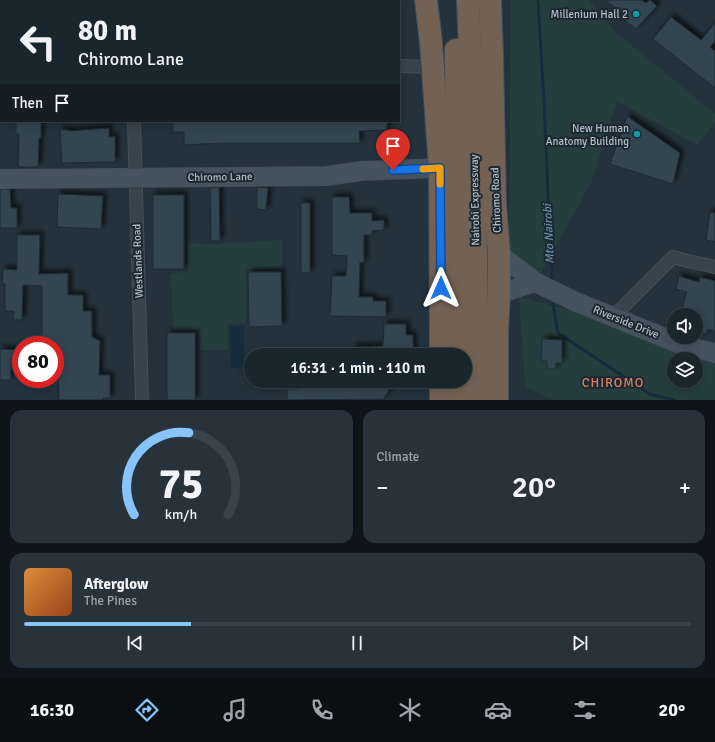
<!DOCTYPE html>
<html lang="en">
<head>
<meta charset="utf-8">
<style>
  body { margin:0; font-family:Signika,sans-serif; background:#27323a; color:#f1f3f6; height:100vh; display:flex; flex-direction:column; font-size:15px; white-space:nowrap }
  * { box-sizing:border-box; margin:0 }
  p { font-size:13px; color:#9fa5aa }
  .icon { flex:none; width:22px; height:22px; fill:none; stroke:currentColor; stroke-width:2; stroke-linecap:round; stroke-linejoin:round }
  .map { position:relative; height:400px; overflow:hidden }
  .panel { display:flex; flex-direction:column; gap:10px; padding:10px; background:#0e1519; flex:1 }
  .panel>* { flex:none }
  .guide { position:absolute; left:0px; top:0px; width:400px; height:122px; box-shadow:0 2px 10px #0003,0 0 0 1px #38434a; background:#1a262e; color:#f1f3f6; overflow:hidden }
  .buttons { position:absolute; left:667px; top:308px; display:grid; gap:8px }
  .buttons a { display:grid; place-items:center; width:36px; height:36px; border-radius:50%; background:#1a262e; box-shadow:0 2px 10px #0003,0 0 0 1px #38434a; font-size:20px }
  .speed { position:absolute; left:12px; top:336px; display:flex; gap:8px; font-size:20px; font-weight:700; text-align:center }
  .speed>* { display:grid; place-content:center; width:52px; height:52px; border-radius:50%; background:#1a262e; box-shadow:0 2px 10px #0003,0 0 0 1px #38434a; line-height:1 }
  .speed .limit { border:6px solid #d22; background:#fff; color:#111 }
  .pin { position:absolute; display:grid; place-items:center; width:34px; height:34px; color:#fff; margin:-41px -17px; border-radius:50% 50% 50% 0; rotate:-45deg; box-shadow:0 0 4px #0007 }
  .pin .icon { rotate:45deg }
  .me { position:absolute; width:44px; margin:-22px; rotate:0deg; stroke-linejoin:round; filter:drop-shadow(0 0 3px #0008) }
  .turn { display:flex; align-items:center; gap:14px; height:84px; padding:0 12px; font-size:18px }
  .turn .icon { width:52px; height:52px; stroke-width:2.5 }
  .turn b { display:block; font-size:28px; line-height:34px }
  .then { display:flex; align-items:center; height:38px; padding:0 12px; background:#0003; gap:8px; font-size:15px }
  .big { font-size:30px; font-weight:600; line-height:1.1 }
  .panel .widget { flex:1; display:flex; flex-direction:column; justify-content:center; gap:6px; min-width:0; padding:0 14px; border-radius:12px; background:#27323a }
  .panel .dial { align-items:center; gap:0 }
  .dial svg { height:104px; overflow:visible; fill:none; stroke:#38434a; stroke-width:7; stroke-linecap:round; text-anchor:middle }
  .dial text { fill:#f1f3f6; stroke:none }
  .song { display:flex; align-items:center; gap:12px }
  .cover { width:48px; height:48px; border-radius:6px; background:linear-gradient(135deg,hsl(30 70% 55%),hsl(20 70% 35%)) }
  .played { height:4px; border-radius:2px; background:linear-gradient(90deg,#86c4fa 25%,#38434a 25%) }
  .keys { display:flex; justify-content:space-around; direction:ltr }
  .heat { display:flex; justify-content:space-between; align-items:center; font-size:22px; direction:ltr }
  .panel .tiles { flex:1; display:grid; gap:10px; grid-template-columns:1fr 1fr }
  .widget:last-child { grid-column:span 2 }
  .trip { position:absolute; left:244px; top:348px; width:228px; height:40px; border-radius:20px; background:#1a262e; box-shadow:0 2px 10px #0003,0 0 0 1px #38434a; font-weight:600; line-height:40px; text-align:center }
  .tabs { display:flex; height:64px; justify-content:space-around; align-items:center; background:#0a0f12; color:#9fa5aa }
  .tabs .icon { width:28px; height:28px }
  .tabs .selected { color:#86c4fa }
  .tabs b { font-size:18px; color:#f1f3f6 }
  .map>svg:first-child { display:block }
</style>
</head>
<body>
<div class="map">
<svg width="715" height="400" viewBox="0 0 715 400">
  <defs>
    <filter id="shadow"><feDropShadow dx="3.5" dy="-3.5" stdDeviation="2" flood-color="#0009"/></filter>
  </defs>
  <rect width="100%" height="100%" fill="#23323d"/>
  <!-- green -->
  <g fill="#253e3d" fill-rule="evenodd">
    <path d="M 511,0 L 589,0 L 612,29 L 715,114 L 715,122 L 697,145 L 617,101 L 591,183 L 539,277 L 509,266 Z"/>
    <path d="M 282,240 L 282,268 L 246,270 L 246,323 L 227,324 L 228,350 L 200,350 L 199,330 L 173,330 L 171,273 L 188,272 L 188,243 L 214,244 Z"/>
    <path d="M 519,297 L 602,318 L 715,360 L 715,400 L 554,400 L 525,387 ZM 674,359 L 696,359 L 696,381 L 674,381 Z"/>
  </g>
  <!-- water -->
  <path fill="#162b3b" d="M 230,326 L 244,326 L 244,368 L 231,368 Z"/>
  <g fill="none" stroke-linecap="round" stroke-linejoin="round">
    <!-- stream -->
    <g stroke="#162b3b" stroke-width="3">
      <path d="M 538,0 L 544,102 L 552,284"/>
      <path d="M 552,298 L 558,333 L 650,394 L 674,400"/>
    </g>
  </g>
  <!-- building -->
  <g fill="#324451" stroke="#1e2a34" filter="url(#shadow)">
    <path d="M 606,0 L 642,0 L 646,3 L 650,0 L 657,6 L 636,29 L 623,19 L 625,17 Z"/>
    <path d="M 671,17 L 701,40 L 715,23 L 715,41 L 710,47 L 715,51 L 715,88 L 653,39 Z"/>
    <path d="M 627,116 L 680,153 L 673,184 L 610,164 Z"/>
    <path d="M 16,121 L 41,121 L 41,138 L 39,138 L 38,167 L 18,167 L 19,134 L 16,134 Z"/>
    <path d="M 173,121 L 387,121 L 387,130 L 359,131 L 360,143 L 224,143 L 184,145 L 184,132 L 173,132 Z"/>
    <path d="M 109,128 L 109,137 L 115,136 L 115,162 L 62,163 L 60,130 L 69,130 L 69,131 Z"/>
    <path d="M 219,187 L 220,241 L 211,241 L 210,188 Z"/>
    <path d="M 257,187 L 268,188 L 266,210 L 257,209 Z"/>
    <path d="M 0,189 L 10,189 L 11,208 L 17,208 L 17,228 L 0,228 Z"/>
    <path d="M 58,194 L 103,196 L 101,229 L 57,227 Z"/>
    <rect x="153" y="195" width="31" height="74"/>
    <path d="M 332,197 L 349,197 L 350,213 L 372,213 L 372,221 L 384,220 L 384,230 L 372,231 L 372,235 L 364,235 L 364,263 L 360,262 L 359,297 L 373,297 L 373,301 L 386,301 L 386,317 L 330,316 L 332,276 L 346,276 L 347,256 L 332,255 Z"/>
    <rect x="301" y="203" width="9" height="70"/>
    <path d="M 710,212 L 715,213 L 715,242 L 706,240 Z"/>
    <path d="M 17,235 L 40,235 L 39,274 L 68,273 L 68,295 L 83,295 L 83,311 L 92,311 L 92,337 L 100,341 L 99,375 L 110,375 L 110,398 L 103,398 L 103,400 L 59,400 L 58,374 L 55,374 L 55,345 L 42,345 L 42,286 L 23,285 L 22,320 L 13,320 L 14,311 L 5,311 L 5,284 L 2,284 L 3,269 L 17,270 Z"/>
    <path d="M 248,272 L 281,272 L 282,326 L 249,327 Z"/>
    <path d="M 679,276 L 699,282 L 700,277 L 715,281 L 715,331 L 708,329 L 706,334 L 696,330 L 701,315 L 680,315 L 687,292 L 676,289 Z"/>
    <path d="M 384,324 L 406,324 L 406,335 L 413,335 L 413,355 L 353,355 L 353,347 L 383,346 Z"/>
    <rect x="167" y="333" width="28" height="67"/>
    <path d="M 542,339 L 562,340 L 562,363 L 556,363 L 556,369 L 547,369 L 547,361 L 541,361 Z"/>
    <path d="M 0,349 L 21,350 L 21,358 L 11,358 L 11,380 L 0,380 Z"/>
    <path d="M 300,381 L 394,381 L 386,395 L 383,399 L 287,400 L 287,389 L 300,389 Z"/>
  </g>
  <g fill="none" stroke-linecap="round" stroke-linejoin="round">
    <defs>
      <g id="street">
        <path d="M 131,0 L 131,1"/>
        <path d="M 399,66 L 432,67"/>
        <path d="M 134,121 L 142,400"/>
        <path d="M 614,316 L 673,257 L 688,261 L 715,267"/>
      </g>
      <g id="secondary">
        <path d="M 0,179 L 327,176 L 361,171 L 440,168"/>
        <path d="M 499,254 L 535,282 L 574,301 L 685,346 L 715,353"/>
        <path d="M 499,294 L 535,282"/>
      </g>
      <g id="highway">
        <path d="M 426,0 L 431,43 L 440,168 L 441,355"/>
        <path d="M 468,0 L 473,128 L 479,400"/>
        <path d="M 490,0 L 492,55 L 495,204 L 499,254 L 499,294 L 497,332 L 497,400"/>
        <path d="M 456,50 L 458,270 L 461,355"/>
        <path d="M 461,381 L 461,400"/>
        <path d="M 441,400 L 441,381"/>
      </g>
    </defs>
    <!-- street casing -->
    <use href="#street" stroke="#434f59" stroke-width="14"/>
    <!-- secondary casing -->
    <use href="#secondary" stroke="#434f59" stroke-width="20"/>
    <!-- highway casing -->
    <use href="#highway" stroke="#424e58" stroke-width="24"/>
    <!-- street -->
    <use href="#street" stroke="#37434d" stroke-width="12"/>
    <!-- secondary -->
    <use href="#secondary" stroke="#455360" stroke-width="18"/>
    <!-- highway -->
    <use href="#highway" stroke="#736254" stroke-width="22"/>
  </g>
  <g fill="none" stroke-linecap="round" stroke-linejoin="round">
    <defs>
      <path id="route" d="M 393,170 L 440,168 L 441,288"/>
    </defs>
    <!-- route casing -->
    <use href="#route" stroke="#114b97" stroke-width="10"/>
    <!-- route -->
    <use href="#route" stroke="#1a73e8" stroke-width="7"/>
    <!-- slow -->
    <path stroke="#f59e0b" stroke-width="7" d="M 423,169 L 440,168 L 440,184"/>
  </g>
  <!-- markers -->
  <g fill="#0f9aa8" stroke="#1c2832" stroke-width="1.5">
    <circle cx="636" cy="14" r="4"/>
    <circle cx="637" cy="134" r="4"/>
  </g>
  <g text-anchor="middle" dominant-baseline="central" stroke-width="4" stroke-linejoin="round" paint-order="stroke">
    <!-- poi labels -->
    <g font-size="11" fill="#b2bec9" stroke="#1c2832" text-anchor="end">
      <text x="628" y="14">Millenium Hall 2</text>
      <text x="629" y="128">New Human<tspan x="629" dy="13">Anatomy Building</tspan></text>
    </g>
    <!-- street labels -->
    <g font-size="11" fill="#b2bec9" stroke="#1c2832">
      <text transform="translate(220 177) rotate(-1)">Chiromo Lane</text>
      <text transform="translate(475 200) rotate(-91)">Nairobi Expressway</text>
      <text transform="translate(496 200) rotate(-92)">Chiromo Road</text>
      <text transform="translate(138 261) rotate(-92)">Westlands Road</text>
      <text transform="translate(626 322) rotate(22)">Riverside Drive</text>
    </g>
    <!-- water labels -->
    <g font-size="12" font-style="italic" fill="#6b8ea8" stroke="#1c2832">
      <text transform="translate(549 234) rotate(-93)">Mto Nairobi</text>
    </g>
    <!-- quarter labels -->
    <g font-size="13" letter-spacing="1" fill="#d7815f" stroke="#1c2832">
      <text x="613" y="383">CHIROMO</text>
    </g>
  </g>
</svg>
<div class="buttons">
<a><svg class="icon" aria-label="sound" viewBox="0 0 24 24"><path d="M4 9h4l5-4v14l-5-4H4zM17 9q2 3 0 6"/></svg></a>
<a><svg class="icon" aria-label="layers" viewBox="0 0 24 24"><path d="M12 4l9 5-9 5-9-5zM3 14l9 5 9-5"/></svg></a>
</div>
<div class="speed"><div class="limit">80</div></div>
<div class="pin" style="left:393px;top:170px;background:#d93025"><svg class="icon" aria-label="arrive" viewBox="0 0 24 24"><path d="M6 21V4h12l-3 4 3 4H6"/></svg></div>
<svg class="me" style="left:441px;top:288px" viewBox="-20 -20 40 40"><path d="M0-17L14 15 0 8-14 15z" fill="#1a73e8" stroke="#fff" stroke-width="4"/></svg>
<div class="trip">16:31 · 1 min · 110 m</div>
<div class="guide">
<div class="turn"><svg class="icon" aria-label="left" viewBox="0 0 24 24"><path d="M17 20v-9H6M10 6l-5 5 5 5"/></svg><div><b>80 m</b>Chiromo Lane</div></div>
<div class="then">Then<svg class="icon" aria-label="arrive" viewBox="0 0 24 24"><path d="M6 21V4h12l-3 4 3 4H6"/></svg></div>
</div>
</div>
<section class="panel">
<div class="tiles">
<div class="widget dial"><svg viewBox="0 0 100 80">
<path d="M14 69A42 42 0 1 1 86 69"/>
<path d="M14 69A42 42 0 0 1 56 6" stroke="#86c4fa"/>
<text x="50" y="56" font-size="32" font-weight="700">75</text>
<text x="50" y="72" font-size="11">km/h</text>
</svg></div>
<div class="widget"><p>Climate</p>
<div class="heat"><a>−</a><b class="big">20°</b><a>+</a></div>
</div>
<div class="widget">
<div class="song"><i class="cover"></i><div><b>Afterglow</b><p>The Pines</p></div></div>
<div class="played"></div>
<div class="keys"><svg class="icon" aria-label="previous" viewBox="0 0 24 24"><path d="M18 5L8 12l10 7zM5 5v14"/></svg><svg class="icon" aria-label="pause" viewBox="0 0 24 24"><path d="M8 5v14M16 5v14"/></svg><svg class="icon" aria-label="next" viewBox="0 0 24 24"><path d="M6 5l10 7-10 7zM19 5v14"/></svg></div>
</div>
</div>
</section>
<nav class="tabs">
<b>16:30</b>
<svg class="icon selected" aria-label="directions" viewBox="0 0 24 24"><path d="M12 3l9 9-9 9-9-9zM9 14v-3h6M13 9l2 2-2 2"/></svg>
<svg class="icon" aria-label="music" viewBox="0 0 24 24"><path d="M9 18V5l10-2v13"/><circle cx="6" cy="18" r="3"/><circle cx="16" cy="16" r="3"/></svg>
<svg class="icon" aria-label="phone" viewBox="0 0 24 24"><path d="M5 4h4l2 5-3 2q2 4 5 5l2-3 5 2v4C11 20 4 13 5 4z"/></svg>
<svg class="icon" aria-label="climate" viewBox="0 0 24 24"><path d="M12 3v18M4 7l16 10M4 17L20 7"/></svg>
<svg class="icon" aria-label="car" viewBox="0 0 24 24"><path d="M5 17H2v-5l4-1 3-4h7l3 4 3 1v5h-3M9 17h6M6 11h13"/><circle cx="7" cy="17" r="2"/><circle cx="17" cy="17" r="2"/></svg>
<svg class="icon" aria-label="filters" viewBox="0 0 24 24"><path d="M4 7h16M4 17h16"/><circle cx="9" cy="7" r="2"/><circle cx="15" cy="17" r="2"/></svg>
<b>20°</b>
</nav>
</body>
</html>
